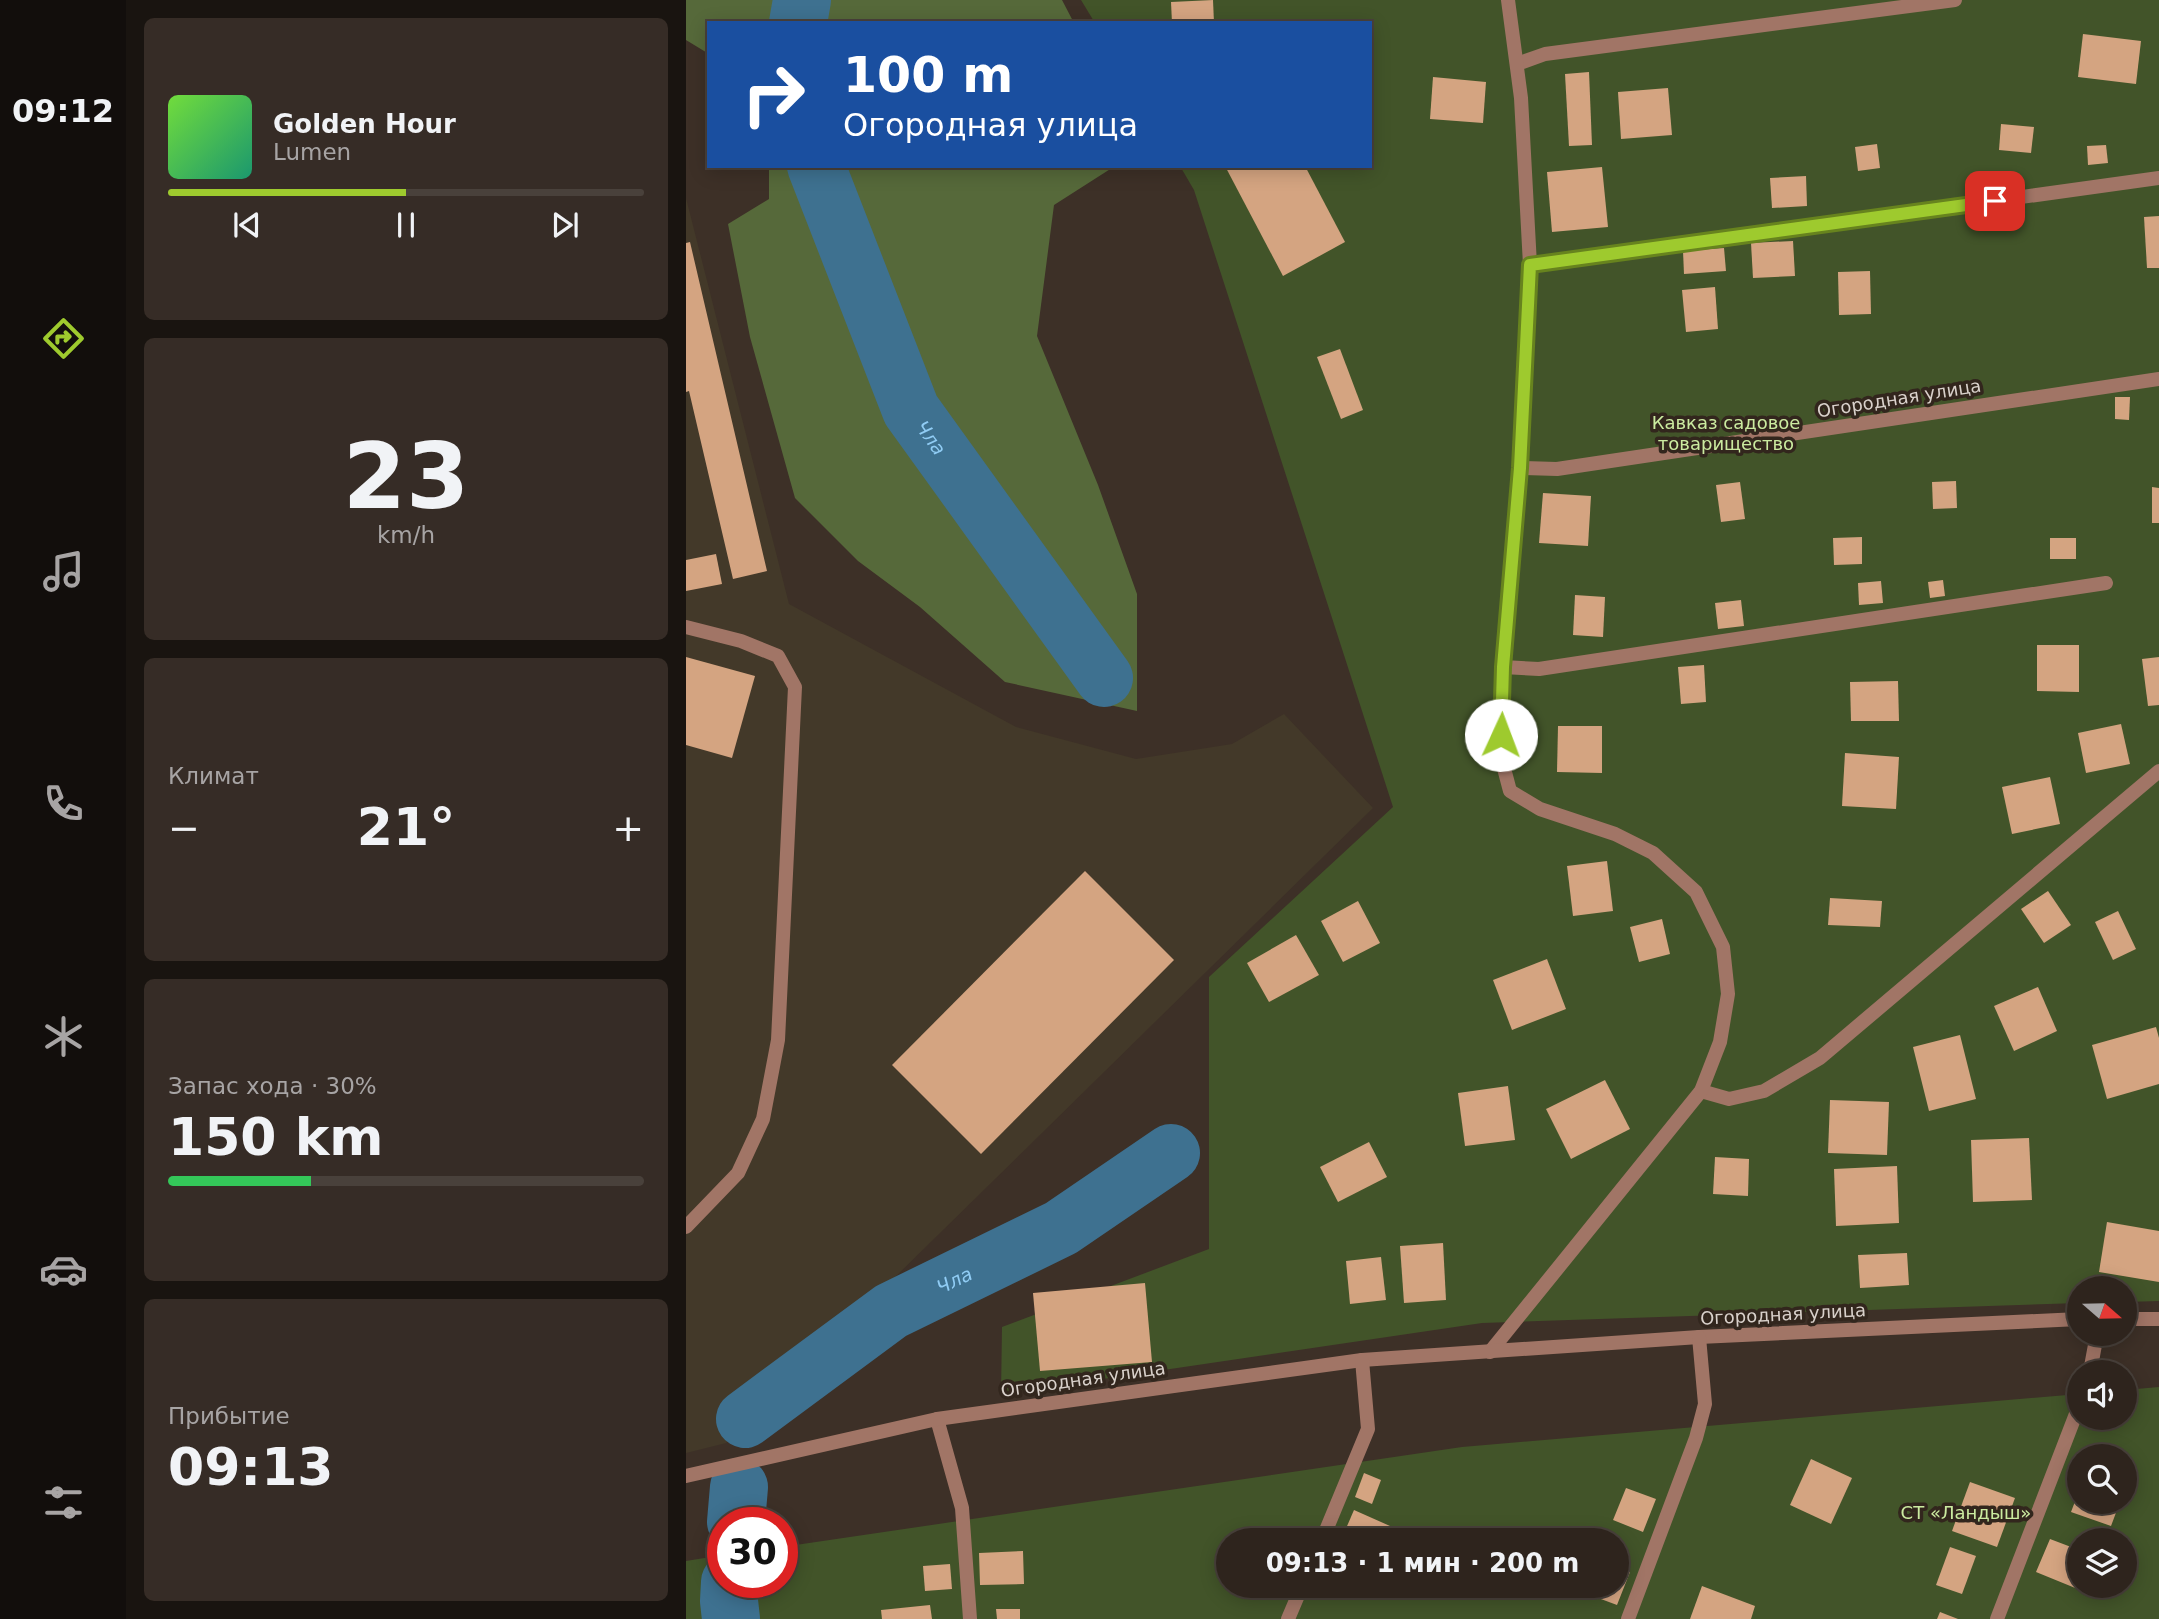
<!DOCTYPE html>
<html lang="ru">
<head>
<meta charset="utf-8">
<style>
  body { margin:0; font-family:"DejaVu Sans",sans-serif; background:#362c26; color:#f1f3f6; height:100vh; display:flex; flex-direction:column; font-size:26px; white-space:nowrap }
  * { box-sizing:border-box; margin:0 }
  p { font-size:23px; color:#a7a4a4 }
  .icon { flex:none; width:38px; height:38px; fill:none; stroke:currentColor; stroke-width:2; stroke-linecap:round; stroke-linejoin:round }
  .map { position:relative; flex:1; overflow:hidden }
  .details { display:flex; flex-direction:column; gap:18px; padding:18px; background:#191410; width:560px }
  .details>* { flex:none }
  .guide { position:absolute; left:21px; top:21px; width:665px; height:147px; border-radius:0px; box-shadow:0 4px 18px #0003,0 0 0 2px #49413b; background:#1a4fa0; color:#fff; overflow:hidden }
  .needle { width:46px; rotate:110deg }
  .controls { position:absolute; left:1381px; top:1276px; display:grid; gap:14px }
  .controls a { display:grid; place-items:center; width:70px; height:70px; border-radius:50%; background:#2e241d; box-shadow:0 4px 18px #0003,0 0 0 2px #49413b; font-size:35px }
  .speed { position:absolute; left:21px; top:1507px; display:flex; gap:14px; font-size:35px; font-weight:700; text-align:center }
  .speed>* { display:grid; place-content:center; width:91px; height:91px; border-radius:50%; background:#2e241d; box-shadow:0 4px 18px #0003,0 0 0 2px #49413b; line-height:1 }
  .speed .limit { border:10px solid #d22; background:#fff; color:#111 }
  .pin { position:absolute; display:grid; place-items:center; width:60px; height:60px; color:#fff; margin:-30px; border-radius:14px; box-shadow:0 4px 10px #0006 }
  .me { position:absolute; width:77px; margin:-38px; rotate:2deg; stroke-linejoin:round; filter:drop-shadow(0 0 5px #0008) }
  .turn { display:flex; align-items:center; gap:24px; height:147px; padding:0 21px; font-size:32px }
  .turn .icon { width:91px; height:91px; stroke-width:2.5 }
  .turn b { display:block; font-size:49px; line-height:60px }
  .big { font-size:52px; font-weight:800; line-height:1.1 }
  .details .tile { flex:1; display:flex; flex-direction:column; justify-content:center; gap:10px; min-width:0; padding:0 24px; border-radius:10px; background:#362c26 }
  .details .dial { align-items:center; gap:0 }
  .dial b { font-size:91px; line-height:1 }
  .song { display:flex; align-items:center; gap:21px }
  .cover { width:84px; height:84px; border-radius:10px; background:linear-gradient(135deg,hsl(100 70% 55%),hsl(160 70% 35%)) }
  .played { height:7px; border-radius:4px; background:linear-gradient(90deg,#9eca2e 50%,#49413b 50%) }
  .keys { display:flex; justify-content:space-around; direction:ltr }
  .heat { display:flex; justify-content:space-between; align-items:center; font-size:38px; direction:ltr }
  .charge { height:10px; border-radius:5px; background:linear-gradient(90deg,#34c759 30%,#49413b 0) }
  .trip { position:absolute; left:530px; top:1528px; width:413px; height:70px; border-radius:35px; background:#2e241d; box-shadow:0 4px 18px #0003,0 0 0 2px #49413b; font-weight:800; line-height:70px; text-align:center }
  main { display:flex; flex:1; min-height:0 }
  .menu { display:flex; flex-direction:column; width:126px; justify-content:space-around; align-items:center; background:#120e0c; color:#a7a4a4 }
  .menu .icon { width:49px; height:49px }
  .menu .active { color:#9eca2e }
  .menu b { font-size:32px; color:#f1f3f6 }
  .map>svg:first-child { display:block }
</style>
</head>
<body>
<main>
<nav class="menu">
<b>09:12</b>
<svg class="icon active" aria-label="directions" viewBox="0 0 24 24"><path d="M12 3l9 9-9 9-9-9zM9 14v-3h6M13 9l2 2-2 2"/></svg>
<svg class="icon" aria-label="music" viewBox="0 0 24 24"><path d="M9 18V5l10-2v13"/><circle cx="6" cy="18" r="3"/><circle cx="16" cy="16" r="3"/></svg>
<svg class="icon" aria-label="phone" viewBox="0 0 24 24"><path d="M5 4h4l2 5-3 2q2 4 5 5l2-3 5 2v4C11 20 4 13 5 4z"/></svg>
<svg class="icon" aria-label="climate" viewBox="0 0 24 24"><path d="M12 3v18M4 7l16 10M4 17L20 7"/></svg>
<svg class="icon" aria-label="car" viewBox="0 0 24 24"><path d="M5 17H2v-5l4-1 3-4h7l3 4 3 1v5h-3M9 17h6M6 11h13"/><circle cx="7" cy="17" r="2"/><circle cx="17" cy="17" r="2"/></svg>
<svg class="icon" aria-label="filters" viewBox="0 0 24 24"><path d="M4 7h16M4 17h16"/><circle cx="9" cy="7" r="2"/><circle cx="15" cy="17" r="2"/></svg>
</nav>
<section class="details">
<div class="tile">
<div class="song"><i class="cover"></i><div><b>Golden Hour</b><p>Lumen</p></div></div>
<div class="played"></div>
<div class="keys"><svg class="icon" aria-label="previous" viewBox="0 0 24 24"><path d="M18 5L8 12l10 7zM5 5v14"/></svg><svg class="icon" aria-label="pause" viewBox="0 0 24 24"><path d="M8 5v14M16 5v14"/></svg><svg class="icon" aria-label="next" viewBox="0 0 24 24"><path d="M6 5l10 7-10 7zM19 5v14"/></svg></div>
</div>
<div class="tile dial"><b>23</b><p>km/h</p></div>
<div class="tile"><p>Климат</p>
<div class="heat"><a>−</a><b class="big">21°</b><a>+</a></div>
</div>
<div class="tile"><p>Запас хода · 30%</p><b class="big">150 km</b><div class="charge"></div></div>
<div class="tile"><p>Прибытие</p><b class="big">09:13</b></div>
</section>
<div class="map">
<svg width="1473" height="1619" viewBox="0 0 1473 1619">
  <rect width="100%" height="100%" fill="#3d3027"/>
  <!-- industrial -->
  <path fill="#433929" d="M 0,198 L 103,604 L 330,727 L 450,759 L 546,744 L 598,714 L 687,808 L 40,1443 L 0,1453 Z"/>
  <!-- green -->
  <g fill="#425429" fill-rule="evenodd">
    <path d="M 395,0 L 1473,0 L 1473,1301 L 1439,1302 L 1438,1288 L 1393,1288 L 1393,1303 L 796,1323 L 315,1394 L 316,1327 L 523,1249 L 523,977 L 707,807 L 508,190 L 494,166 L 684,166 L 684,23 L 409,23 Z"/>
    <path d="M 1473,1387 L 1473,1619 L 0,1619 L 0,1561 L 37,1555 L 37,1582 L 96,1582 L 96,1547 L 776,1447 L 1393,1394 L 1393,1418 L 1438,1418 L 1439,1390 ZM 1393,1456 L 1438,1456 L 1438,1502 L 1393,1502 ZM 542,1540 L 931,1540 L 931,1586 L 542,1586 ZM 1393,1540 L 1438,1540 L 1438,1586 L 1393,1586 Z"/>
  </g>
  <!-- forest -->
  <g fill="#56693a">
    <path d="M 0,0 L 376,0 L 388,23 L 23,23 L 23,54 L 0,40 Z"/>
    <path d="M 83,166 L 429,166 L 368,205 L 351,336 L 412,485 L 451,594 L 451,711 L 319,682 L 234,607 L 172,561 L 109,498 L 64,337 L 42,224 L 83,199 Z"/>
  </g>
  <g fill="none" stroke-linecap="round" stroke-linejoin="round">
    <!-- river -->
    <g stroke="#3e7190" stroke-width="58">
      <path d="M 112,23 L 116,0"/>
      <path id="s1" d="M 130,166 L 225,410 L 418,678"/>
      <path id="s2" d="M 59,1419 L 205,1311 L 375,1228 L 485,1153"/>
      <path d="M 50,1522 L 53,1487"/>
      <path d="M 44,1582 L 43,1601 L 45,1619"/>
    </g>
  </g>
  <!-- building -->
  <g fill="#d4a481">
    <path d="M 527,0 L 528,23 L 486,23 L 485,2 Z"/>
    <path d="M 1397,34 L 1455,41 L 1450,84 L 1392,77 Z"/>
    <path d="M 903,72 L 906,145 L 883,146 L 879,74 Z"/>
    <path d="M 747,77 L 800,82 L 797,123 L 744,119 Z"/>
    <path d="M 982,88 L 986,135 L 935,139 L 932,92 Z"/>
    <path d="M 1315,124 L 1348,127 L 1345,153 L 1313,150 Z"/>
    <path d="M 1191,144 L 1194,168 L 1172,171 L 1169,147 Z"/>
    <path d="M 1420,145 L 1422,163 L 1402,165 L 1401,146 Z"/>
    <path d="M 539,166 L 619,166 L 659,242 L 597,276 Z"/>
    <path d="M 916,167 L 922,227 L 866,232 L 861,172 Z"/>
    <path d="M 1120,176 L 1121,206 L 1086,208 L 1084,178 Z"/>
    <path d="M 1473,216 L 1473,268 L 1461,268 L 1458,217 Z"/>
    <path d="M 1107,241 L 1109,276 L 1067,278 L 1065,243 Z"/>
    <path d="M 4,242 L 81,571 L 47,579 L 3,391 L 0,392 L 0,243 Z"/>
    <path d="M 1038,248 L 1040,271 L 998,274 L 997,251 Z"/>
    <path d="M 1184,271 L 1185,314 L 1153,315 L 1152,272 Z"/>
    <path d="M 1029,287 L 1032,329 L 1000,332 L 996,290 Z"/>
    <path d="M 654,349 L 677,410 L 655,419 L 631,357 Z"/>
    <path d="M 1429,397 L 1444,397 L 1443,420 L 1429,419 Z"/>
    <path d="M 1270,481 L 1271,508 L 1247,509 L 1246,482 Z"/>
    <path d="M 1054,482 L 1059,519 L 1035,522 L 1030,485 Z"/>
    <path d="M 1466,487 L 1473,488 L 1473,523 L 1466,523 Z"/>
    <path d="M 857,493 L 905,496 L 902,546 L 853,543 Z"/>
    <path d="M 1176,537 L 1176,564 L 1148,565 L 1147,538 Z"/>
    <rect x="1364" y="538" width="26" height="21"/>
    <path d="M 30,554 L 36,584 L 0,591 L 0,560 Z"/>
    <path d="M 1257,580 L 1259,596 L 1244,598 L 1242,582 Z"/>
    <path d="M 1195,581 L 1197,603 L 1173,605 L 1172,583 Z"/>
    <path d="M 889,595 L 919,597 L 917,637 L 887,635 Z"/>
    <path d="M 1055,600 L 1058,626 L 1032,629 L 1029,603 Z"/>
    <path d="M 1351,645 L 1393,645 L 1393,692 L 1351,691 Z"/>
    <path d="M 0,657 L 69,676 L 46,758 L 0,745 Z"/>
    <path d="M 1473,657 L 1473,705 L 1462,706 L 1456,659 Z"/>
    <path d="M 1018,665 L 1020,702 L 995,704 L 992,667 Z"/>
    <path d="M 1212,681 L 1213,721 L 1165,721 L 1164,682 Z"/>
    <path d="M 1435,724 L 1444,764 L 1400,773 L 1392,733 Z"/>
    <path d="M 872,726 L 916,726 L 916,773 L 871,772 Z"/>
    <path d="M 1159,753 L 1213,757 L 1210,809 L 1156,806 Z"/>
    <path d="M 1364,777 L 1374,824 L 1326,834 L 1316,787 Z"/>
    <path d="M 921,861 L 927,911 L 887,916 L 881,866 Z"/>
    <path d="M 399,871 L 488,960 L 295,1154 L 206,1065 Z"/>
    <path d="M 1362,891 L 1385,925 L 1358,943 L 1335,909 Z"/>
    <path d="M 1144,898 L 1196,901 L 1194,927 L 1142,925 Z"/>
    <path d="M 672,901 L 694,943 L 657,962 L 635,921 Z"/>
    <path d="M 1432,911 L 1450,949 L 1427,960 L 1409,922 Z"/>
    <path d="M 976,919 L 984,954 L 953,962 L 944,927 Z"/>
    <path d="M 610,935 L 633,975 L 583,1002 L 561,963 Z"/>
    <path d="M 861,959 L 880,1009 L 826,1030 L 807,980 Z"/>
    <path d="M 1352,987 L 1371,1031 L 1328,1051 L 1308,1006 Z"/>
    <path d="M 1470,1027 L 1473,1038 L 1473,1084 L 1421,1099 L 1406,1045 Z"/>
    <path d="M 1274,1035 L 1290,1099 L 1243,1111 L 1227,1047 Z"/>
    <path d="M 919,1080 L 944,1129 L 885,1159 L 860,1109 Z"/>
    <path d="M 822,1086 L 829,1140 L 779,1146 L 772,1093 Z"/>
    <path d="M 1144,1100 L 1203,1102 L 1201,1155 L 1142,1153 Z"/>
    <path d="M 1343,1138 L 1346,1200 L 1287,1202 L 1285,1140 Z"/>
    <path d="M 683,1142 L 701,1177 L 652,1202 L 634,1167 Z"/>
    <path d="M 1029,1157 L 1063,1159 L 1062,1196 L 1027,1194 Z"/>
    <path d="M 1211,1166 L 1213,1223 L 1150,1226 L 1148,1169 Z"/>
    <path d="M 1421,1222 L 1473,1231 L 1473,1282 L 1413,1272 Z"/>
    <path d="M 757,1243 L 760,1300 L 718,1303 L 714,1246 Z"/>
    <path d="M 1221,1253 L 1223,1285 L 1174,1288 L 1172,1255 Z"/>
    <path d="M 695,1257 L 700,1300 L 664,1304 L 660,1261 Z"/>
    <path d="M 459,1283 L 466,1362 L 354,1371 L 347,1293 Z"/>
    <path d="M 1125,1459 L 1166,1478 L 1145,1524 L 1104,1505 Z"/>
    <path d="M 678,1473 L 695,1480 L 686,1504 L 669,1497 Z"/>
    <path d="M 1284,1482 L 1329,1498 L 1311,1547 L 1266,1531 Z"/>
    <path d="M 940,1488 L 970,1499 L 957,1532 L 927,1520 Z"/>
    <path d="M 1393,1491 L 1393,1502 L 1434,1502 L 1425,1526 L 1385,1512 Z"/>
    <path d="M 668,1510 L 704,1526 L 697,1540 L 655,1540 Z"/>
    <path d="M 1364,1539 L 1393,1550 L 1393,1586 L 1402,1586 L 1399,1592 L 1350,1572 Z"/>
    <path d="M 1264,1547 L 1290,1556 L 1276,1594 L 1250,1585 Z"/>
    <path d="M 337,1551 L 338,1584 L 294,1585 L 293,1553 Z"/>
    <path d="M 264,1564 L 266,1589 L 239,1591 L 237,1566 Z"/>
    <path d="M 931,1567 L 944,1572 L 931,1605 L 896,1592 L 899,1586 L 931,1586 Z"/>
    <path d="M 560,1586 L 594,1586 L 593,1594 L 559,1590 Z"/>
    <path d="M 1016,1586 L 1069,1606 L 1065,1619 L 1004,1619 Z"/>
    <path d="M 244,1605 L 246,1619 L 196,1619 L 195,1610 Z"/>
    <path d="M 310,1609 L 334,1609 L 334,1619 L 311,1619 Z"/>
    <path d="M 1254,1612 L 1272,1619 L 1251,1619 Z"/>
  </g>
  <g fill="none" stroke-linecap="round" stroke-linejoin="round">
    <!-- lane -->
    <path stroke="#a17566" stroke-width="14" d="M 0,627 L 55,641 L 92,656 L 109,687 L 92,1040 L 77,1119 L 52,1173 L 0,1227"/>
    <!-- street -->
    <g stroke="#a17566" stroke-width="14">
      <path d="M 831,64 L 859,54 L 1269,0"/>
      <path d="M 844,265 L 1473,178"/>
      <path d="M 834,468 L 871,469 L 1473,379"/>
      <path d="M 817,667 L 853,669 L 1420,583"/>
      <path d="M 1015,1091 L 1043,1099 L 1078,1091 L 1134,1058 L 1473,771"/>
      <path d="M 1438,1319 L 1473,1319"/>
      <path d="M 804,1352 L 1015,1091 L 1034,1042 L 1042,994 L 1037,947 L 1010,892 L 967,853 L 929,834 L 854,809 L 824,791 L 815,757 L 817,667 L 834,468 L 844,265 L 835,98 L 822,0"/>
      <path d="M 1404,1372 L 1411,1334"/>
      <path d="M 251,1419 L 276,1508 L 284,1619"/>
      <path d="M 0,1476 L 251,1419 L 676,1360 L 1013,1337 L 1393,1319"/>
      <path d="M 636,1540 L 682,1429 L 676,1360"/>
      <path d="M 602,1619 L 616,1586"/>
      <path d="M 942,1619 L 1010,1438 L 1019,1404 L 1013,1337"/>
      <path d="M 1311,1619 L 1393,1406"/>
    </g>
  </g>
  <g fill="none" stroke-linecap="round" stroke-linejoin="round">
    <defs>
      <path id="route" d="M 815,735 L 817,667 L 834,468 L 844,265 L 1309,201"/>
    </defs>
    <!-- route casing -->
    <use href="#route" stroke="#67831e" stroke-width="18"/>
    <!-- route -->
    <use href="#route" stroke="#9eca2e" stroke-width="12"/>
  </g>
  <g text-anchor="middle" dominant-baseline="central" stroke-width="7" stroke-linejoin="round" paint-order="stroke">
    <!-- street labels -->
    <g font-size="18" fill="#d9d1cb" stroke="#32261d">
      <text transform="translate(1213 398) rotate(-9)">Огородная улица</text>
      <text transform="translate(1097 1314) rotate(-3)">Огородная улица</text>
      <text transform="translate(397 1379) rotate(-8)">Огородная улица</text>
    </g>
    <!-- park labels -->
    <g font-size="18" fill="#cbeba0" stroke="#32261d">
      <text x="1040" y="422">Кавказ садовое<tspan x="1040" dy="21">товарищество</tspan></text>
      <text x="1280" y="1512">СТ «Ландыш»</text>
    </g>
    <!-- water labels -->
    <g font-size="19" font-style="italic" fill="#90ccf4" stroke="#32261d">
      <text stroke="none"><textPath href="#s1" startOffset="296">Чла</textPath></text>
      <text stroke="none"><textPath href="#s2" startOffset="252">Чла</textPath></text>
    </g>
  </g>
</svg>
<div class="controls">
<a><svg class="needle" viewBox="-14 -14 28 28"><path d="M0-13l5 13h-10z" fill="#e53935"/><path d="M0 13l5-13h-10z" fill="#a7a4a4"/></svg></a>
<a><svg class="icon" aria-label="sound" viewBox="0 0 24 24"><path d="M4 9h4l5-4v14l-5-4H4zM17 9q2 3 0 6"/></svg></a>
<a><svg class="icon" aria-label="search" viewBox="0 0 24 24"><circle cx="10" cy="10" r="6"/><path d="M15 15l6 6"/></svg></a>
<a><svg class="icon" aria-label="layers" viewBox="0 0 24 24"><path d="M12 4l9 5-9 5-9-5zM3 14l9 5 9-5"/></svg></a>
</div>
<div class="speed"><div class="limit">30</div></div>
<div class="pin" style="left:1309px;top:201px;background:#d93025"><svg class="icon" aria-label="arrive" viewBox="0 0 24 24"><path d="M6 21V4h12l-3 4 3 4H6"/></svg></div>
<svg class="me" style="left:815px;top:735px" viewBox="-20 -20 40 40"><circle r="19" fill="#fff"/><path d="M0-13L10 11 0 6-10 11z" fill="#9eca2e"/></svg>
<div class="trip">09:13 · 1 мин · 200 m</div>
<div class="guide">
<div class="turn"><svg class="icon" aria-label="right" viewBox="0 0 24 24"><path d="M7 20v-9h11M14 6l5 5-5 5"/></svg><div><b>100 m</b>Огородная улица</div></div>
</div>
</div>
</main>
</body>
</html>
